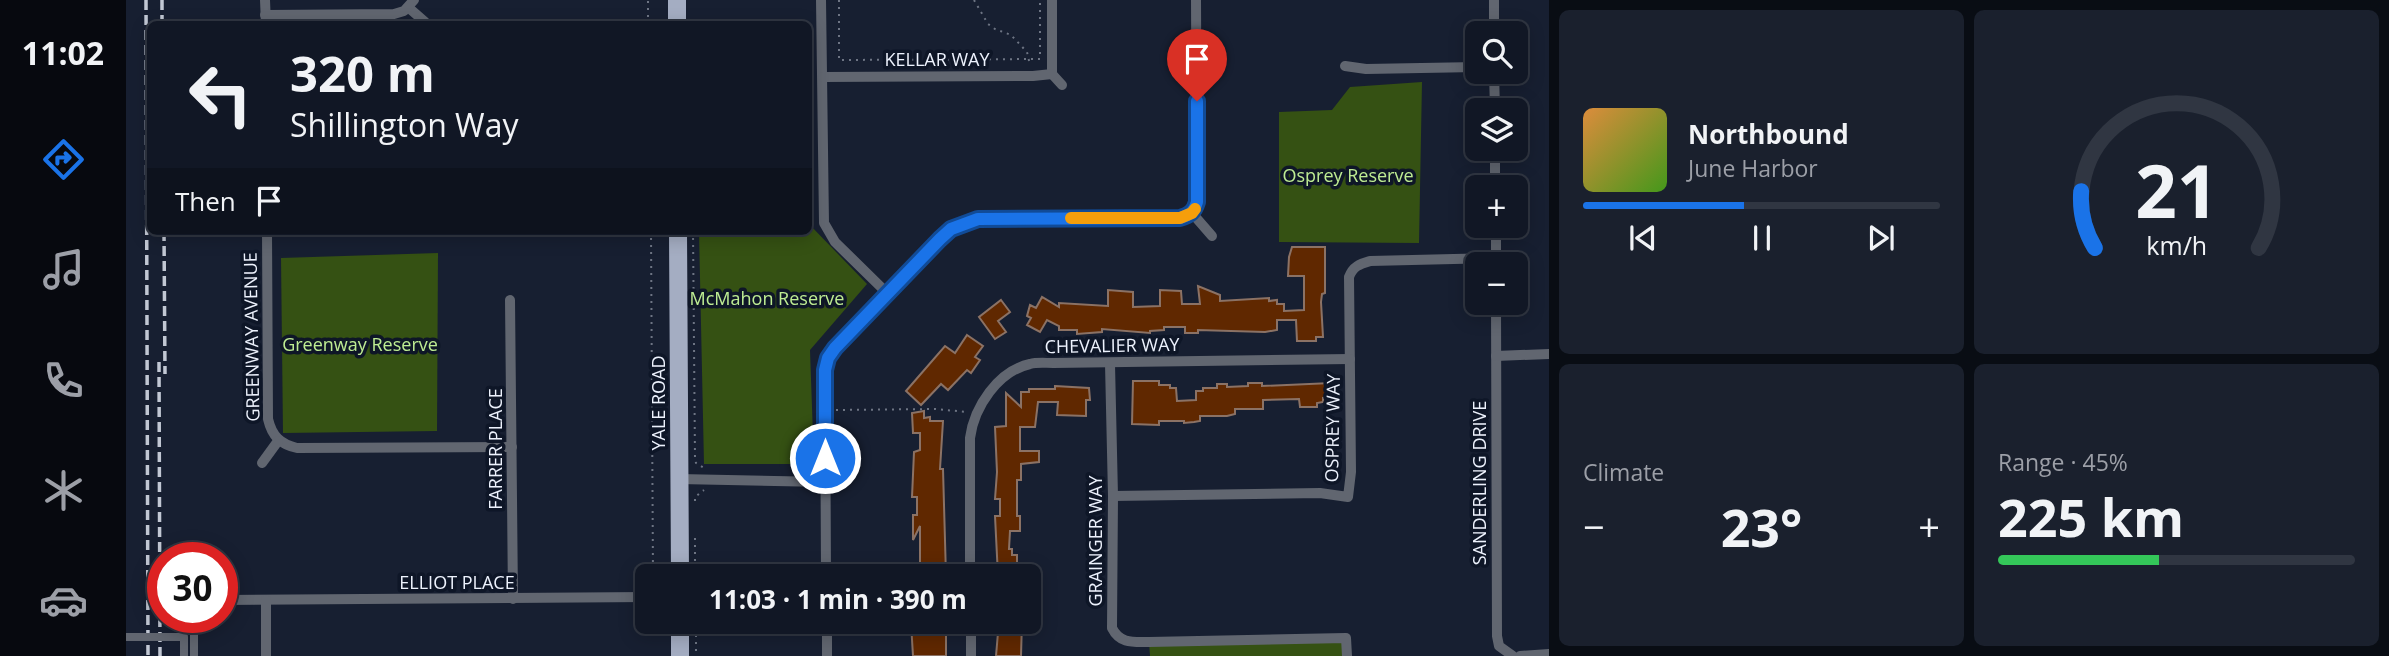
<!DOCTYPE html>
<html lang="en">
<head>
<meta charset="utf-8">
<style>
  body { margin:0; font-family:"Open Sans",sans-serif; background:#1a202d; color:#f1f3f6; height:100vh; display:flex; flex-direction:column; font-size:26px; white-space:nowrap }
  * { box-sizing:border-box; margin:0 }
  p { font-size:23px; color:#9c9fa7 }
  .icon { flex:none; width:38px; height:38px; fill:none; stroke:currentColor; stroke-width:2; stroke-linecap:round; stroke-linejoin:round }
  .map { position:relative; flex:1; overflow:hidden }
  .panel { display:flex; flex-direction:column; gap:10px; padding:10px; background:#090d14; width:840px }
  .panel>* { flex:none }
  .hud { position:absolute; left:21px; top:21px; width:665px; height:214px; border-radius:10px; box-shadow:0 4px 18px #0003,0 0 0 2px #303642; background:#111725; color:#f1f3f6; overflow:hidden }
  .controls { position:absolute; left:1339px; top:21px; display:grid; gap:14px }
  .controls a { display:grid; place-items:center; width:63px; height:63px; border-radius:10px; background:#111725; box-shadow:0 4px 18px #0003,0 0 0 2px #303642; font-size:35px }
  .speed { position:absolute; left:21px; top:542px; display:flex; gap:14px; font-size:35px; font-weight:700; text-align:center }
  .speed>* { display:grid; place-content:center; width:91px; height:91px; border-radius:50%; background:#111725; box-shadow:0 4px 18px #0003,0 0 0 2px #303642; line-height:1 }
  .speed .limit { border:10px solid #d22; background:#fff; color:#111 }
  .pin { position:absolute; display:grid; place-items:center; width:60px; height:60px; color:#fff; margin:-72px -30px; border-radius:50% 50% 50% 0; rotate:-45deg; box-shadow:0 0 7px #0007 }
  .pin .icon { rotate:45deg }
  .me { position:absolute; width:77px; margin:-38px; rotate:0deg; stroke-linejoin:round; filter:drop-shadow(0 0 5px #0008) }
  .turn { display:flex; align-items:center; gap:24px; height:147px; padding:0 28px; font-size:32px }
  .turn .icon { width:91px; height:91px; stroke-width:2.5 }
  .turn b { display:block; font-size:49px; line-height:60px }
  .then { display:flex; align-items:center; height:66px; padding:0 28px; background:#0003; gap:14px; font-size:26px }
  .big { font-size:52px; font-weight:700; line-height:1.1 }
  .panel .tile { flex:1; display:flex; flex-direction:column; justify-content:center; gap:10px; min-width:0; padding:0 24px; border-radius:10px; background:#1a202d }
  .panel .dial { align-items:center; gap:0 }
  .dial svg { height:182px; overflow:visible; fill:none; stroke:#303642; stroke-width:7; stroke-linecap:round; text-anchor:middle }
  .dial text { fill:#f1f3f6; stroke:none }
  .song { display:flex; align-items:center; gap:21px }
  .cover { width:84px; height:84px; border-radius:10px; background:linear-gradient(135deg,hsl(30 70% 55%),hsl(100 70% 35%)) }
  .played { height:7px; border-radius:4px; background:linear-gradient(90deg,#1a73e8 45%,#303642 45%) }
  .keys { display:flex; justify-content:space-around; direction:ltr }
  .heat { display:flex; justify-content:space-between; align-items:center; font-size:38px; direction:ltr }
  .charge { height:10px; border-radius:5px; background:linear-gradient(90deg,#34c759 45%,#303642 0) }
  .panel .tiles { flex:1; display:grid; gap:10px; grid-template-columns:repeat(2,1fr) }
  .trip { position:absolute; left:509px; top:564px; width:406px; height:70px; border-radius:10px; background:#111725; box-shadow:0 4px 18px #0003,0 0 0 2px #303642; font-weight:700; line-height:70px; text-align:center }
  main { display:flex; flex:1; min-height:0 }
  .menu { display:flex; flex-direction:column; width:126px; justify-content:space-around; align-items:center; background:#07090f; color:#9c9fa7 }
  .menu .icon { width:49px; height:49px }
  .menu .on { color:#1a73e8 }
  .menu b { font-size:32px; color:#f1f3f6 }
  .map>svg:first-child { display:block }
</style>
</head>
<body>
<main>
<nav class="menu">
<b>11:02</b>
<svg class="icon on" aria-label="directions" viewBox="0 0 24 24"><path d="M12 3l9 9-9 9-9-9zM9 14v-3h6M13 9l2 2-2 2"/></svg>
<svg class="icon" aria-label="music" viewBox="0 0 24 24"><path d="M9 18V5l10-2v13"/><circle cx="6" cy="18" r="3"/><circle cx="16" cy="16" r="3"/></svg>
<svg class="icon" aria-label="phone" viewBox="0 0 24 24"><path d="M5 4h4l2 5-3 2q2 4 5 5l2-3 5 2v4C11 20 4 13 5 4z"/></svg>
<svg class="icon" aria-label="climate" viewBox="0 0 24 24"><path d="M12 3v18M4 7l16 10M4 17L20 7"/></svg>
<svg class="icon" aria-label="car" viewBox="0 0 24 24"><path d="M5 17H2v-5l4-1 3-4h7l3 4 3 1v5h-3M9 17h6M6 11h13"/><circle cx="7" cy="17" r="2"/><circle cx="17" cy="17" r="2"/></svg>
</nav>
<div class="map">
<svg width="1423" height="656" viewBox="0 0 1423 656">
  <rect width="100%" height="100%" fill="#171f31"/>
  <!-- green -->
  <g fill="#355113">
    <path d="M 1296,82 L 1293,243 L 1153,242 L 1153,112 L 1206,110 L 1224,87 Z"/>
    <path d="M 683,224 L 741,284 L 684,350 L 688,464 L 578,464 L 573,231 L 682,231 Z"/>
    <path d="M 312,253 L 311,431 L 157,433 L 155,258 Z"/>
    <path d="M 1220,638 L 1221,656 L 1024,656 L 1023,642 Z"/>
  </g>
  <!-- building -->
  <g fill="#602800" stroke="#8b7265" stroke-width="2">
    <path d="M 1166,247 L 1199,247 L 1199,293 L 1196,294 L 1195,302 L 1197,337 L 1190,337 L 1190,341 L 1171,341 L 1170,320 L 1151,320 L 1151,330 L 1139,332 L 1072,330 L 1072,333 L 1059,333 L 1059,327 L 1038,327 L 1038,330 L 1024,331 L 1024,333 L 976,329 L 976,332 L 951,334 L 951,330 L 933,330 L 933,326 L 921,320 L 914,332 L 901,325 L 905,318 L 901,316 L 904,305 L 910,308 L 916,297 L 933,307 L 933,303 L 982,306 L 982,290 L 1007,292 L 1007,307 L 1034,306 L 1034,290 L 1055,291 L 1056,304 L 1074,304 L 1072,286 L 1094,295 L 1094,301 L 1143,298 L 1143,301 L 1151,300 L 1151,304 L 1158,304 L 1158,311 L 1178,310 L 1178,276 L 1162,276 L 1163,257 Z"/>
    <path d="M 875,300 L 884,312 L 872,321 L 880,332 L 869,339 L 853,317 Z"/>
    <path d="M 841,335 L 857,346 L 849,357 L 854,360 L 845,373 L 841,370 L 822,390 L 815,384 L 795,405 L 780,391 L 819,346 L 829,353 Z"/>
    <path d="M 1007,381 L 1033,381 L 1033,385 L 1044,385 L 1044,388 L 1050,388 L 1051,401 L 1070,400 L 1070,391 L 1077,391 L 1077,388 L 1091,388 L 1091,384 L 1101,384 L 1101,387 L 1122,386 L 1122,383 L 1136,383 L 1136,386 L 1205,383 L 1206,397 L 1197,398 L 1197,402 L 1191,403 L 1191,407 L 1174,407 L 1173,399 L 1137,400 L 1137,409 L 1109,409 L 1109,414 L 1101,416 L 1074,416 L 1074,421 L 1068,422 L 1058,423 L 1058,421 L 1033,421 L 1033,425 L 1006,424 Z"/>
    <path d="M 929,386 L 963,388 L 964,400 L 960,400 L 960,416 L 931,415 L 932,402 L 912,402 L 909,427 L 894,427 L 894,451 L 913,451 L 913,462 L 895,464 L 895,480 L 891,480 L 891,516 L 894,516 L 894,531 L 884,531 L 883,549 L 886,549 L 886,555 L 891,555 L 891,566 L 886,566 L 886,576 L 872,576 L 869,516 L 874,516 L 874,499 L 869,499 L 871,472 L 869,427 L 880,426 L 880,393 L 895,407 L 895,392 L 903,392 L 903,389 L 929,389 Z"/>
    <path d="M 798,411 L 798,418 L 804,417 L 804,421 L 817,421 L 814,469 L 817,469 L 820,576 L 810,576 L 794,568 L 794,526 L 787,540 L 787,515 L 791,515 L 791,497 L 786,497 L 788,452 L 794,450 L 794,433 L 787,433 L 786,413 Z"/>
    <path d="M 804,621 L 820,621 L 820,656 L 787,656 L 785,623 Z"/>
    <path d="M 873,621 L 896,621 L 895,656 L 870,656 Z"/>
  </g>
  <g fill="none" stroke-linecap="round" stroke-linejoin="round">
    <!-- path -->
    <g stroke="#6e7584" stroke-width="2" stroke-dasharray="2 5" stroke-linecap="butt">
      <path d="M 713,0 L 713,60 L 914,59 L 914,0"/>
      <path d="M 848,0 L 862,24 L 869,29 L 885,35 L 901,52 L 904,65"/>
      <path d="M 522,24 L 522,0"/>
      <path d="M 525,231 L 527,576"/>
      <path d="M 567,231 L 569,458 L 570,463 L 578,468"/>
      <path d="M 710,410 L 809,409 L 841,412"/>
      <path d="M 569,501 L 569,497 L 578,490"/>
      <path d="M 569,538 L 569,576"/>
      <path d="M 570,621 L 570,656"/>
      <path d="M 69,624 L 69,618"/>
    </g>
    <!-- pedestrian -->
    <path stroke="#616670" stroke-width="8" d="M 68,656 L 68,635"/>
    <!-- minor -->
    <g stroke="#616670" stroke-width="10">
      <path d="M 139,0 L 140,24"/>
      <path d="M 695,0 L 698,223 L 709,242 L 761,293"/>
      <path d="M 926,0 L 926,74 L 936,85"/>
      <path d="M 1368,0 L 1368,33"/>
      <path d="M 283,8 L 299,22"/>
      <path d="M 139,15 L 268,14 L 278,11 L 288,0"/>
      <path d="M 1219,66 L 1240,69 L 1351,67"/>
      <path d="M 1368,72 L 1369,110"/>
      <path d="M 697,77 L 907,76 L 926,74"/>
      <path d="M 1369,149 L 1369,187"/>
      <path d="M 1066,213 L 1086,236"/>
      <path d="M 1370,226 L 1370,264"/>
      <path d="M 141,231 L 142,419 C 146,436 154,444 171,448 L 386,447"/>
      <path d="M 384,300 L 387,599"/>
      <path d="M 1370,303 L 1371,636 L 1373,646 L 1387,656"/>
      <path d="M 1370,356 L 1423,354"/>
      <path d="M 984,364 L 987,496 L 986,628 C 994,644 1007,642 1023,642 L 1220,638 L 1221,656"/>
      <path d="M 136,463 L 152,441"/>
      <path d="M 553,479 L 699,482"/>
      <path d="M 987,496 L 1194,493 L 1222,497 L 1225,472 L 1223,277 C 1227,266 1234,264 1244,261 L 1370,258"/>
      <path d="M 700,576 L 699,370 L 702,358 L 709,348 L 814,239 L 825,229 L 851,219 L 1054,218 L 1066,213 L 1071,202 L 1070,0"/>
      <path d="M 844,576 L 844,438 C 848,407 872,371 904,364 C 911,362 919,363 927,363 L 1224,359"/>
      <path d="M 96,600 L 522,597"/>
      <path d="M 140,600 L 140,656"/>
      <path d="M 701,621 L 701,656"/>
      <path d="M 845,621 L 845,656"/>
      <path d="M 1394,656 L 1423,654"/>
    </g>
    <!-- primary -->
    <g stroke="#a4adc2" stroke-width="18">
      <path d="M 551,0 L 551,24"/>
      <path d="M 552,231 L 554,576"/>
      <path d="M 554,621 L 554,656"/>
    </g>
    <!-- rail -->
    <g stroke="#c2c8d4" stroke-width="3.5" stroke-dasharray="10 5" stroke-linecap="butt">
      <path d="M 20,0 L 22,656"/>
      <path d="M 36,0 L 36,24"/>
      <path d="M 38,231 L 39,374"/>
      <path d="M 33,362 L 34,656"/>
    </g>
    <!-- pedestrian-bridge -->
    <path stroke="#616670" stroke-width="8" d="M 0,637 L 58,637 L 58,656"/>
  </g>
  <g fill="none" stroke-linecap="round" stroke-linejoin="round">
    <defs>
      <path id="route" d="M 699,458 L 699,370 L 702,358 L 709,348 L 814,239 L 825,229 L 852,219 L 1054,218 C 1064,215 1068,212 1071,202 L 1071,101"/>
    </defs>
    <!-- route casing -->
    <use href="#route" stroke="#114b97" stroke-width="18"/>
    <!-- route -->
    <use href="#route" stroke="#1a73e8" stroke-width="12"/>
    <!-- slow -->
    <path stroke="#f59e0b" stroke-width="12" d="M 945,218 L 1054,218 L 1066,213 L 1069,209"/>
  </g>
  <g text-anchor="middle" dominant-baseline="central" stroke-width="7" stroke-linejoin="round" paint-order="stroke">
    <!-- street labels -->
    <g font-size="18" fill="#edf2fd" stroke="#0e1627">
      <text x="811" y="59">KELLAR WAY</text>
      <text transform="translate(125 337) rotate(-91)">GREENWAY AVENUE</text>
      <text transform="translate(986 345) rotate(-1)">CHEVALIER WAY</text>
      <text transform="translate(532 403) rotate(-90)">YALE ROAD</text>
      <text transform="translate(1206 428) rotate(-89)">OSPREY WAY</text>
      <text transform="translate(369 449) rotate(-90)">FARRER PLACE</text>
      <text transform="translate(1353 483) rotate(-90)">SANDERLING DRIVE</text>
      <text transform="translate(969 541) rotate(-90)">GRAINGER WAY</text>
      <text x="331" y="582">ELLIOT PLACE</text>
    </g>
    <!-- park labels -->
    <g font-size="18" fill="#beec93" stroke="#0e1627">
      <text x="1222" y="175">Osprey Reserve</text>
      <text x="641" y="298">McMahon Reserve</text>
      <text x="234" y="344">Greenway Reserve</text>
    </g>
  </g>
</svg>
<div class="controls">
<a><svg class="icon" aria-label="search" viewBox="0 0 24 24"><circle cx="10" cy="10" r="6"/><path d="M15 15l6 6"/></svg></a>
<a><svg class="icon" aria-label="layers" viewBox="0 0 24 24"><path d="M12 4l9 5-9 5-9-5zM3 14l9 5 9-5"/></svg></a>
<a>+</a>
<a>−</a>
</div>
<div class="speed"><div class="limit">30</div></div>
<div class="pin" style="left:1071px;top:101px;background:#d93025"><svg class="icon" aria-label="arrive" viewBox="0 0 24 24"><path d="M6 21V4h12l-3 4 3 4H6"/></svg></div>
<svg class="me" style="left:699px;top:458px" viewBox="-20 -20 40 40"><circle r="17" fill="#1a73e8" stroke="#fff" stroke-width="3"/><path d="M0-11L8 9 0 5-8 9z" fill="#fff"/></svg>
<div class="trip">11:03 · 1 min · 390 m</div>
<div class="hud">
<div class="turn"><svg class="icon" aria-label="left" viewBox="0 0 24 24"><path d="M17 20v-9H6M10 6l-5 5 5 5"/></svg><div><b>320 m</b>Shillington Way</div></div>
<div class="then">Then<svg class="icon" aria-label="arrive" viewBox="0 0 24 24"><path d="M6 21V4h12l-3 4 3 4H6"/></svg></div>
</div>
</div>
<section class="panel">
<div class="tiles">
<div class="tile">
<div class="song"><i class="cover"></i><div><b>Northbound</b><p>June Harbor</p></div></div>
<div class="played"></div>
<div class="keys"><svg class="icon" aria-label="previous" viewBox="0 0 24 24"><path d="M18 5L8 12l10 7zM5 5v14"/></svg><svg class="icon" aria-label="pause" viewBox="0 0 24 24"><path d="M8 5v14M16 5v14"/></svg><svg class="icon" aria-label="next" viewBox="0 0 24 24"><path d="M6 5l10 7-10 7zM19 5v14"/></svg></div>
</div>
<div class="tile dial"><svg viewBox="0 0 100 80">
<path d="M14 69A42 42 0 1 1 86 69"/>
<path d="M14 69A42 42 0 0 1 8 44" stroke="#1a73e8"/>
<text x="50" y="56" font-size="32" font-weight="700">21</text>
<text x="50" y="72" font-size="11">km/h</text>
</svg></div>
<div class="tile"><p>Climate</p>
<div class="heat"><a>−</a><b class="big">23°</b><a>+</a></div>
</div>
<div class="tile"><p>Range · 45%</p><b class="big">225 km</b><div class="charge"></div></div>
</div>
</section>
</main>
</body>
</html>
